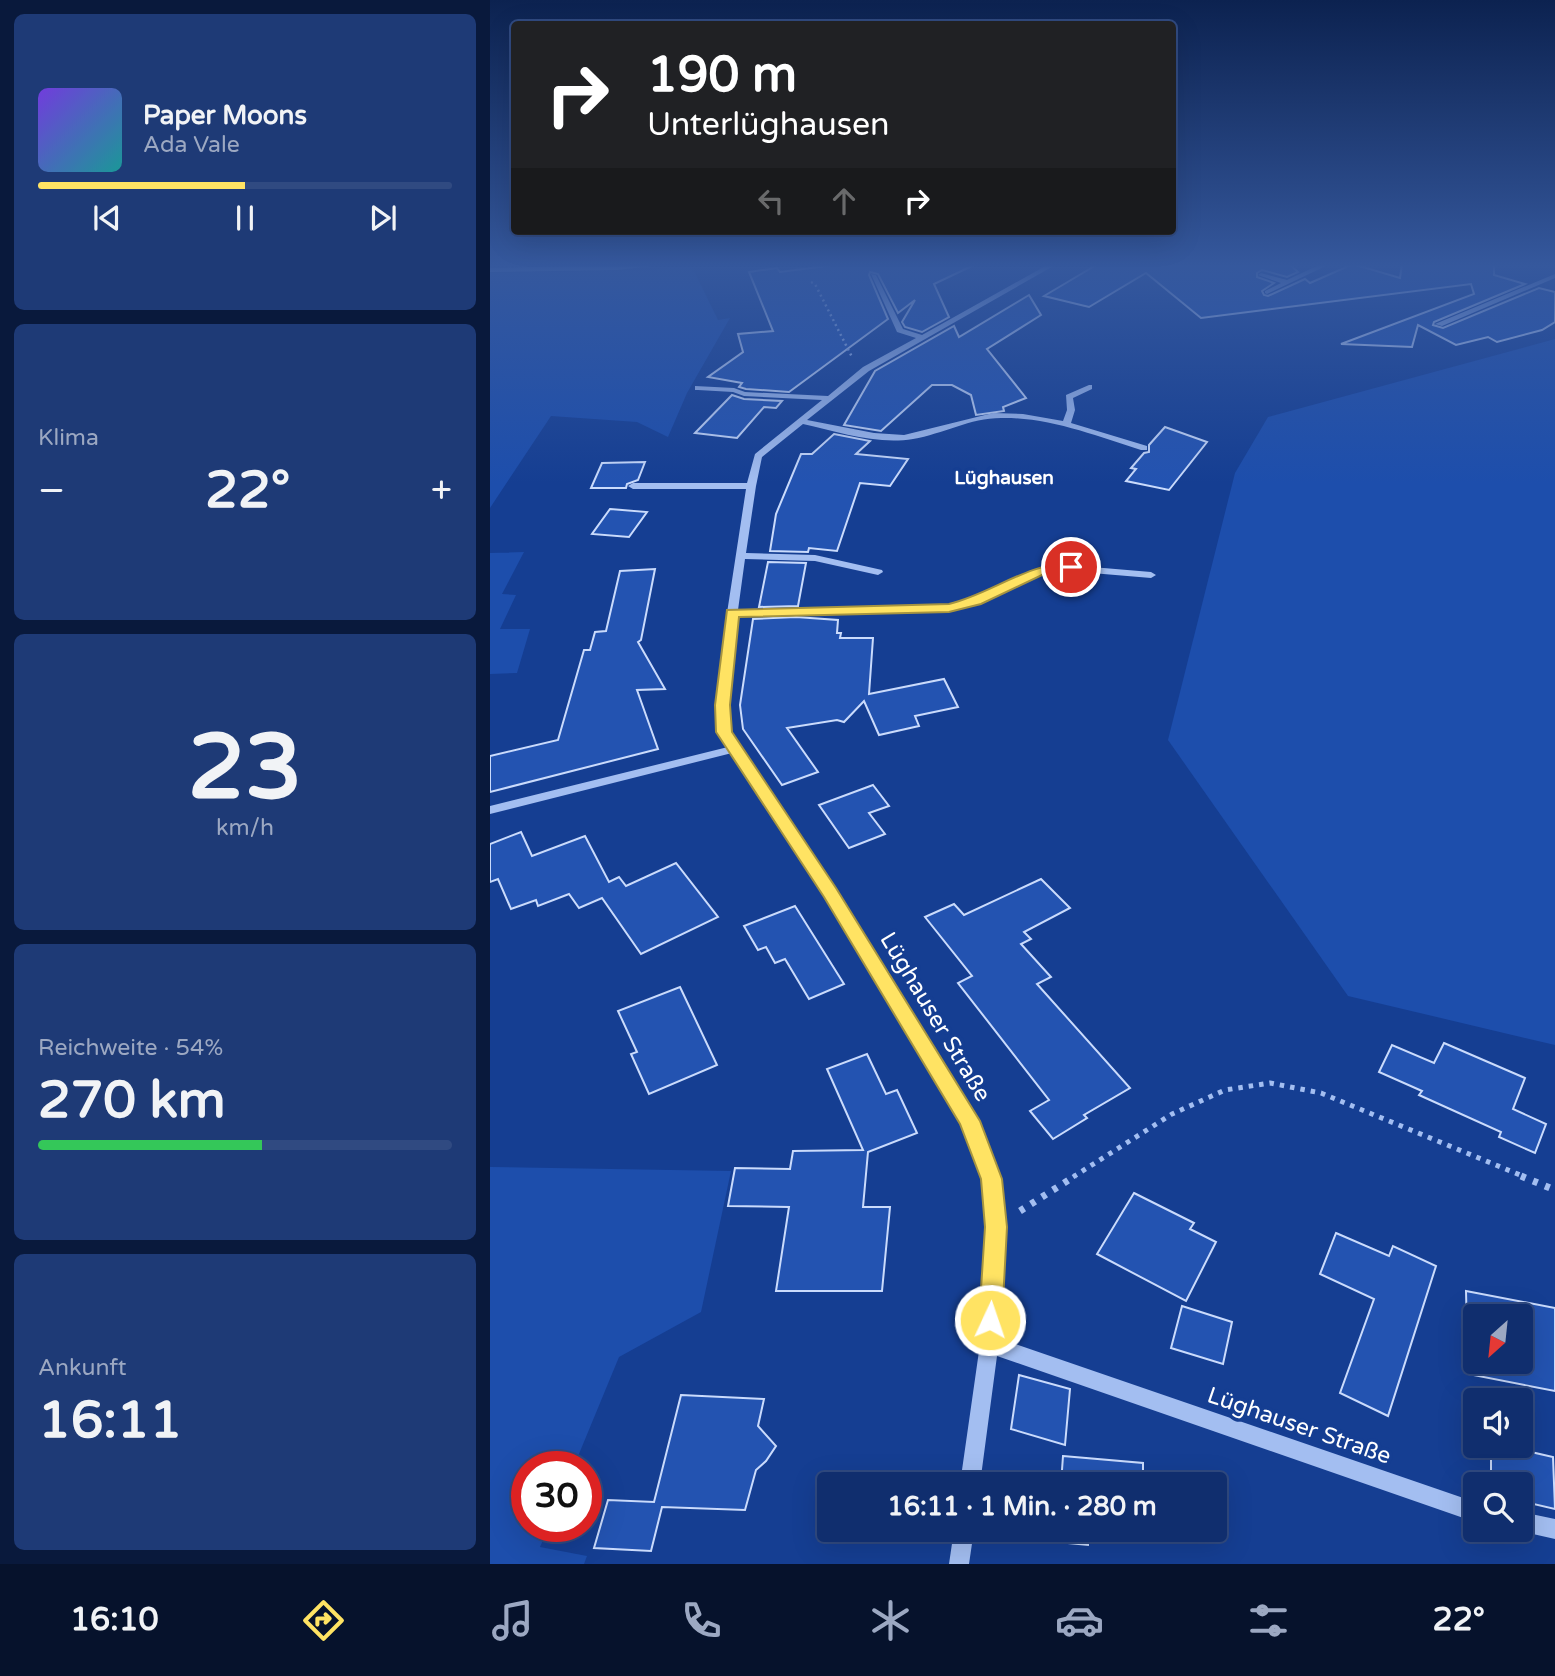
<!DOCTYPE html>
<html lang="de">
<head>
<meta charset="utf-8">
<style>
  body { margin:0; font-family:"Varela Round",sans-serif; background:#1e3a76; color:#f1f3f6; height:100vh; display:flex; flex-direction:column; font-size:26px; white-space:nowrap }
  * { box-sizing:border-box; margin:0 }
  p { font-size:23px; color:#9ca8c2 }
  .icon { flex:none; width:38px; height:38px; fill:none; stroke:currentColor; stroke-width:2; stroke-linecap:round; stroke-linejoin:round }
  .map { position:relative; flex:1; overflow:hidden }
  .side { display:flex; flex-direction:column; gap:14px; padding:14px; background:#09193c; width:490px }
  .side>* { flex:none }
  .hud { position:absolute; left:21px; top:21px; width:665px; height:214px; border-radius:7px; box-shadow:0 7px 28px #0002,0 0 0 2px #304a81; background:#202124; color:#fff; overflow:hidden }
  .needle { width:46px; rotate:207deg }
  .fabs { position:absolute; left:973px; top:1304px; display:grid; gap:14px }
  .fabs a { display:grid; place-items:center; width:70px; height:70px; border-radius:7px; background:#102e6e; box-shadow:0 7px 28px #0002,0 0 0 2px #304a81; font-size:35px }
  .speed { position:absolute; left:21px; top:1451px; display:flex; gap:14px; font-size:35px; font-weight:700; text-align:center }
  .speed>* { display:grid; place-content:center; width:91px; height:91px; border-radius:50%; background:#102e6e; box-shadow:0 7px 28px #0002,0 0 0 2px #304a81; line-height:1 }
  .speed .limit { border:10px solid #d22; background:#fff; color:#111 }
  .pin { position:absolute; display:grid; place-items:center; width:60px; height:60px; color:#fff; margin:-30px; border:4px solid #fff; border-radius:50%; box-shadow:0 2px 7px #0007 }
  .me { position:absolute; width:77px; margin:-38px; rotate:3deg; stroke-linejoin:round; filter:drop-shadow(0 0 5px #0008) }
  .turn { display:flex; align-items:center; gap:24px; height:147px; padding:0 21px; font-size:32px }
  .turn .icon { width:91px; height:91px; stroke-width:2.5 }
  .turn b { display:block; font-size:49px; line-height:60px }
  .lanes { display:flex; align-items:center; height:66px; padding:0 21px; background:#0003; justify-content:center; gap:35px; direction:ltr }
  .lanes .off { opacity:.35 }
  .big { font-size:52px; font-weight:800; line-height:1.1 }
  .side .tile { flex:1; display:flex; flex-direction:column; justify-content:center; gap:10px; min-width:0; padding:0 24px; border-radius:10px; background:#1e3a76 }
  .side .dial { align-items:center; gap:0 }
  .dial b { font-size:91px; line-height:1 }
  .song { display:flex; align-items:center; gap:21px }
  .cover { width:84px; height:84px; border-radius:10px; background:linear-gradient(135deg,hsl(260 70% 55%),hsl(180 70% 35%)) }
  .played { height:7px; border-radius:4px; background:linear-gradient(90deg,#ffe363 50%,#304a81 50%) }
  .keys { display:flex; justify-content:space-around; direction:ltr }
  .heat { display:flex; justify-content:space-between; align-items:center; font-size:38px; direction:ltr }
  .charge { height:10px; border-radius:5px; background:linear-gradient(90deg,#34c759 54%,#304a81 0) }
  .trip { position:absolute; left:327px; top:1472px; width:410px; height:70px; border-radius:7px; background:#102e6e; box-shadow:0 7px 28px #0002,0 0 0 2px #304a81; font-weight:800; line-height:70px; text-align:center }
  .tabs { display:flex; height:112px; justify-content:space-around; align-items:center; background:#06122c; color:#9ca8c2 }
  .tabs .icon { width:49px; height:49px }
  .tabs .active { color:#ffe363 }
  .tabs b { font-size:32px; color:#f1f3f6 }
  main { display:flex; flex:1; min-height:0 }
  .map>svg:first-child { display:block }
</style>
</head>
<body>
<main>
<section class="side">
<div class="tile">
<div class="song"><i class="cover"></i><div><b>Paper Moons</b><p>Ada Vale</p></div></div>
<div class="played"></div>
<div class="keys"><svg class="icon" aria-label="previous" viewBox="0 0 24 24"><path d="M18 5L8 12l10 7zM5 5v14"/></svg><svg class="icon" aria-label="pause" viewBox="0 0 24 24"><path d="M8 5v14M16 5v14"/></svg><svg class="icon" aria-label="next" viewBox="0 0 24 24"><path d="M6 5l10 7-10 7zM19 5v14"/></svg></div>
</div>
<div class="tile"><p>Klima</p>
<div class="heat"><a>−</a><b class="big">22°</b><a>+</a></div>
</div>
<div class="tile dial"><b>23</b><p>km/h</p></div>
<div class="tile"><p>Reichweite · 54%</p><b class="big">270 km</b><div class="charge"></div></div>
<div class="tile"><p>Ankunft</p><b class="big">16:11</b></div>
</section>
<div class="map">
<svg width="1065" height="1564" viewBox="0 0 1065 1564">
  <rect width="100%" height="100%" fill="#153e92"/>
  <!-- green -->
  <g fill="#1d4eac">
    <path d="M 201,265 L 228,320 L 240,318 L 197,393 L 178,437 L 147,422 L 61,416 L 0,508 L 0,273 L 164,270 Z"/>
    <path d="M 1065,339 L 1065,1045 L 858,996 L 678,740 L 745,473 L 778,417 Z"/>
    <path d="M 34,552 L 12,594 L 26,595 L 10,629 L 40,629 L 27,673 L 0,674 L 0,553 Z"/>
    <path d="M 0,1167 L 241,1171 L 211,1312 L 129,1357 L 84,1466 L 37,1466 L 37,1526 L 59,1526 L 50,1547 L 97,1556 L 94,1564 L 0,1564 Z"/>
  </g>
  <!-- building -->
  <g fill="#2353b1" stroke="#cadbfc" stroke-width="2" fill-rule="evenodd">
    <path d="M 352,264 L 486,264 L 444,284 L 459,317 L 432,332 L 415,327 L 412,322 L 425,300 L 408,313 L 388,274 L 380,272 L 379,275 L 398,319 L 299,392 L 256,389 L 249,387 L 252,383 L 218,377 L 253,352 L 248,334 L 283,331 L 259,272 L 287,268 L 290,272 Z"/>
    <path d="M 608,264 L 799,264 L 808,272 L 797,277 L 772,270 L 767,273 L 767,277 L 784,283 L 772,291 L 774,295 L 778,296 L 815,279 L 820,283 L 863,264 L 910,278 L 912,264 L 1004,264 L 1004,275 L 1035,284 L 944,322 L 943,325 L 953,328 L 1049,288 L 1065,292 L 1065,322 L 1052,330 L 1007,342 L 998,337 L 966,345 L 928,325 L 922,347 L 851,344 L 984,294 L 981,284 L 711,318 L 656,273 L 599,307 L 554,296 Z"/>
    <path d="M 539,295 L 551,315 L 497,349 L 536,398 L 513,407 L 514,411 L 486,415 L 481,395 L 462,385 L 442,385 L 391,431 L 354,425 L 385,371 L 464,326 L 469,337 Z"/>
    <path d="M 242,395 L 254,399 L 292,401 L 286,408 L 274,407 L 247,438 L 205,433 Z"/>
    <path d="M 675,427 L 717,442 L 679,490 L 636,481 L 646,469 L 641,468 L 654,453 L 659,452 L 659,445 Z"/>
    <path d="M 344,434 L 380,441 L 366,454 L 418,459 L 400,486 L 370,483 L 347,551 L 319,548 L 318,552 L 280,551 L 286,514 L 311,454 L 322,454 Z"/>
    <path d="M 155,462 L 148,480 L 137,484 L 136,488 L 101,488 L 112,463 Z"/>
    <path d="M 120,509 L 157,512 L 139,537 L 102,534 Z"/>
    <path d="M 278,562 L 316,563 L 308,606 L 269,607 Z"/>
    <path d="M 165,569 L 151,640 L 148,642 L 175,689 L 147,690 L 168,749 L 0,792 L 0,756 L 68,740 L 94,650 L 100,650 L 105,632 L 116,631 L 130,571 Z"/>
    <path d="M 306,617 L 348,620 L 347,633 L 351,633 L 350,638 L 383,638 L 379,694 L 454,679 L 468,707 L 425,716 L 429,726 L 389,735 L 374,701 L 354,722 L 347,720 L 297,728 L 328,772 L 292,785 L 253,729 L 250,705 L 263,619 Z"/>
    <path d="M 383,785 L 399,806 L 379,813 L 395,834 L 359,848 L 329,805 Z"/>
    <path d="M 31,832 L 42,856 L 95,836 L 119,882 L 129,877 L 136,886 L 186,863 L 228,917 L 151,954 L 112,898 L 89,908 L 79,894 L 48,906 L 46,900 L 21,909 L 8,879 L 0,882 L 0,844 Z"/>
    <path d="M 551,879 L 580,908 L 534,932 L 541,939 L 531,944 L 561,977 L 547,984 L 640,1088 L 594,1115 L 597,1118 L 563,1139 L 540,1111 L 559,1100 L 468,983 L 482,976 L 435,917 L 464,904 L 474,915 Z"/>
    <path d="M 305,906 L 354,984 L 319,999 L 295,959 L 285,963 L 276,947 L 268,950 L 254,926 Z"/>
    <path d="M 190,987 L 227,1065 L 159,1094 L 141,1054 L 147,1052 L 128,1011 Z"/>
    <path d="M 954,1043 L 1035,1078 L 1023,1109 L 1056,1124 L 1045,1153 L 1009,1137 L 1011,1132 L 929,1095 L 932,1091 L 889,1072 L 902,1045 L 944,1063 Z"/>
    <path d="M 377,1054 L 396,1094 L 407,1090 L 427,1133 L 378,1152 L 373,1207 L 400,1207 L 392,1291 L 286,1291 L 299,1207 L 238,1206 L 245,1168 L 300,1169 L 303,1151 L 373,1150 L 337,1069 Z"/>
    <path d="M 644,1193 L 704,1223 L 700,1229 L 726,1242 L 696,1301 L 607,1254 Z"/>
    <path d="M 846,1233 L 899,1256 L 903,1246 L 946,1266 L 898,1416 L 850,1393 L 884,1299 L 830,1274 Z"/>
    <path d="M 976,1291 L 1065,1308 L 1065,1391 L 978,1374 ZM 985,1316 L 1031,1316 L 1031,1362 L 985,1362 Z"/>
    <path d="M 692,1306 L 742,1322 L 733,1364 L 681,1348 Z"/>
    <path d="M 529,1375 L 580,1389 L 575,1445 L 521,1429 Z"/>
    <path d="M 191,1395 L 274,1399 L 268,1426 L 286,1446 L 276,1461 L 266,1470 L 255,1510 L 172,1507 L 161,1551 L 104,1548 L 118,1500 L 164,1502 Z"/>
    <path d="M 1001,1446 L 1015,1446 L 1063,1457 L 1065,1509 L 1031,1501 L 1031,1484 L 1001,1484 Z"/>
    <path d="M 573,1456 L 653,1463 L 653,1484 L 571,1484 Z"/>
    <path d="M 569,1530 L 599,1530 L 598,1545 L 568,1542 Z"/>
  </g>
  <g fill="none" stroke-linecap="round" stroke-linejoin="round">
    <!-- path-far2 -->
    <path stroke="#a3bef1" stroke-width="2.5" stroke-dasharray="2 3.5" stroke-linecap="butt" d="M 321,282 L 325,284 L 362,357"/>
    <!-- path-far1 -->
    <path stroke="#a3bef1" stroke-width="5" stroke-dasharray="4.5 6" stroke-linecap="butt" d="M 583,1177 L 682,1114 L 735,1090 L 780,1083 L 831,1093 L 1035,1177"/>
    <!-- path -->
    <g stroke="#a3bef1" stroke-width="7" stroke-dasharray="5 8" stroke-linecap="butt">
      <path d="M 1031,1176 L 1065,1190"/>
      <path d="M 530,1211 L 585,1176"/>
    </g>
    <!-- minor -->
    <g fill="#a3bef1" fill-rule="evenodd">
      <path d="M 181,264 L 127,270 L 0,272 L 0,268 Z"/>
      <path d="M 559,264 L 567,264 L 379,371 L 317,420 L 384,433 L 414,435 L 503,413 L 533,414 L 573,421 L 577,410 L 576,395 L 599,385 L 602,385 L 602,389 L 583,398 L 585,410 L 581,423 L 657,446 L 657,450 L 651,450 C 606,436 559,417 511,418 C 480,418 453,434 423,439 C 387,445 348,432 313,424 L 272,457 L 266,486 L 256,553 L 325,555 L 392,570 L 393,572 L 388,575 L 325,561 L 255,559 L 248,610 L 459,605 L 483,599 L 544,570 L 566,564 L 661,572 L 666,575 L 661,578 L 566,570 L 552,574 L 491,603 L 459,611 L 247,616 L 238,705 L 240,732 L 345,890 L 488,1121 L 509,1179 L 514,1227 L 508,1338 L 985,1502 L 985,1522 L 507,1356 L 490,1484 L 470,1484 L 490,1344 L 496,1227 L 493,1179 L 473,1123 L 335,896 L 242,753 L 0,814 L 0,806 L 238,747 L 228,732 L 226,705 L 237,613 L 256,489 L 143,489 L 138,486 L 143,483 L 257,483 L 265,454 L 332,400 L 254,396 L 243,392 L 208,390 L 205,390 L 205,386 L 244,388 L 255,392 L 338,396 L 373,367 L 426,338 L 407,332 L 381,274 L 386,275 L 413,329 L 432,335 Z"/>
      <path d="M 831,264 L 840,264 L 777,294 L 775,293 L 775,291 L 791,283 L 768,275 L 771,273 L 797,280 Z"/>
      <path d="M 1065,274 L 1065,278 L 952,326 L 945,324 Z"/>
      <path d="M 1031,1512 L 1065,1519 L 1065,1539 L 1025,1530 L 1031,1530 Z"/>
      <path d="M 464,1530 L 484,1530 L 479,1564 L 459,1564 Z"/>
    </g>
  </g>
  <!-- sky -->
  <linearGradient id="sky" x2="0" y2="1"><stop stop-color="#0c2250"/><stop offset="0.55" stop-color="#35589d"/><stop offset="1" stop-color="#35589d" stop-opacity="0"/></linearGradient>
  <rect width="1065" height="483" fill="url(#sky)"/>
  <!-- route -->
  <path fill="#ffe363" stroke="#a69440" stroke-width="2" d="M 581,563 L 587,567 L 585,569 L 552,575 L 491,604 L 459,612 L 249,617 L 240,705 L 242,732 L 346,888 L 490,1121 L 512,1179 L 517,1227 L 512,1320 L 509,1328 L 500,1332 L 492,1328 L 489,1320 L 495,1227 L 491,1179 L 470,1124 L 334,897 L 226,732 L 225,705 L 237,610 L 459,604 C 501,594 537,563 581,563 Z"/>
  <g text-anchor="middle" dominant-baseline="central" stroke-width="7" stroke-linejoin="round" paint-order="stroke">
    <!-- far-quarter labels -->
    <g font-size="19" font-weight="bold" fill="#fff" stroke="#153e92">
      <text x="514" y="478">Lüghausen</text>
    </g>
    <!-- near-street labels -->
    <g font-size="23" fill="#fff" stroke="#153e92">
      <text transform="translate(445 1017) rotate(59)">Lüghauser Straße</text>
      <text transform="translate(809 1426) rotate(19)">Lüghauser Straße</text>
    </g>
  </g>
</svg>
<div class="fabs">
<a><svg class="needle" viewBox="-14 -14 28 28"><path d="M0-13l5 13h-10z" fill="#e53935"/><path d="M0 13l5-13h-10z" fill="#9ca8c2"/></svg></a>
<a><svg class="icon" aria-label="sound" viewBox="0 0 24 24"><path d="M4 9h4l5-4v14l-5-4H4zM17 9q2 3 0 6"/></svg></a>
<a><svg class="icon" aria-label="search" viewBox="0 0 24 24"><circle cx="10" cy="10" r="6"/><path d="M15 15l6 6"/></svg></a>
</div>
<div class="speed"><div class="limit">30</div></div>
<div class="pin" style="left:581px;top:567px;background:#d93025"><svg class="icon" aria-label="arrive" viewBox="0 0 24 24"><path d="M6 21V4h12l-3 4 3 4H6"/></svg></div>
<svg class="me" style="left:500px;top:1320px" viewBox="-20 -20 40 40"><circle r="17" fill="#ffe363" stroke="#fff" stroke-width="3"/><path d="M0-11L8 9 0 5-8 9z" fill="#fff"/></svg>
<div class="trip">16:11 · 1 Min. · 280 m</div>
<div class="hud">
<div class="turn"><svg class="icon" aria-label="right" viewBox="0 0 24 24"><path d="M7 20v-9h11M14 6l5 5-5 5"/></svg><div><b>190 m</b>Unterlüghausen</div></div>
<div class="lanes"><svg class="icon off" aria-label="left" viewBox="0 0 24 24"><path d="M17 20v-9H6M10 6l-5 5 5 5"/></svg><svg class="icon off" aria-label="ahead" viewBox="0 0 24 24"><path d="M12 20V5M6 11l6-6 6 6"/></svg><svg class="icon" aria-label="right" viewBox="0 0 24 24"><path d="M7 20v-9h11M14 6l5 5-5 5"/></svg></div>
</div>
</div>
</main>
<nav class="tabs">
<b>16:10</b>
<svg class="icon active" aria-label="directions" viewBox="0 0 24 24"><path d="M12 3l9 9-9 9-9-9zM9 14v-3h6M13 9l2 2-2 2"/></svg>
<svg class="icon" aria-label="music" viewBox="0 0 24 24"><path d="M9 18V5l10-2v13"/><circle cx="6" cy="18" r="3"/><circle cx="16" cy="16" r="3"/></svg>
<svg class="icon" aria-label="phone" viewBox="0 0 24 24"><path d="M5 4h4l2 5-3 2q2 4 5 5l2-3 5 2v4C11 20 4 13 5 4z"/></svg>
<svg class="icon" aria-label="climate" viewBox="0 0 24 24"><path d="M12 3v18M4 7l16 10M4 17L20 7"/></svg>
<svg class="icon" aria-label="car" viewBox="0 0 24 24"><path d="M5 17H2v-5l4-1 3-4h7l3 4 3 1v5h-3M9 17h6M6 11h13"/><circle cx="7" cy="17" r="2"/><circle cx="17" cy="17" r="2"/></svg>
<svg class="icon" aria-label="filters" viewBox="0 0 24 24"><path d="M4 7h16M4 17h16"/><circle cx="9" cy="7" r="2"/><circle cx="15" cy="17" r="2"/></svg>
<b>22°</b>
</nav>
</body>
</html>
